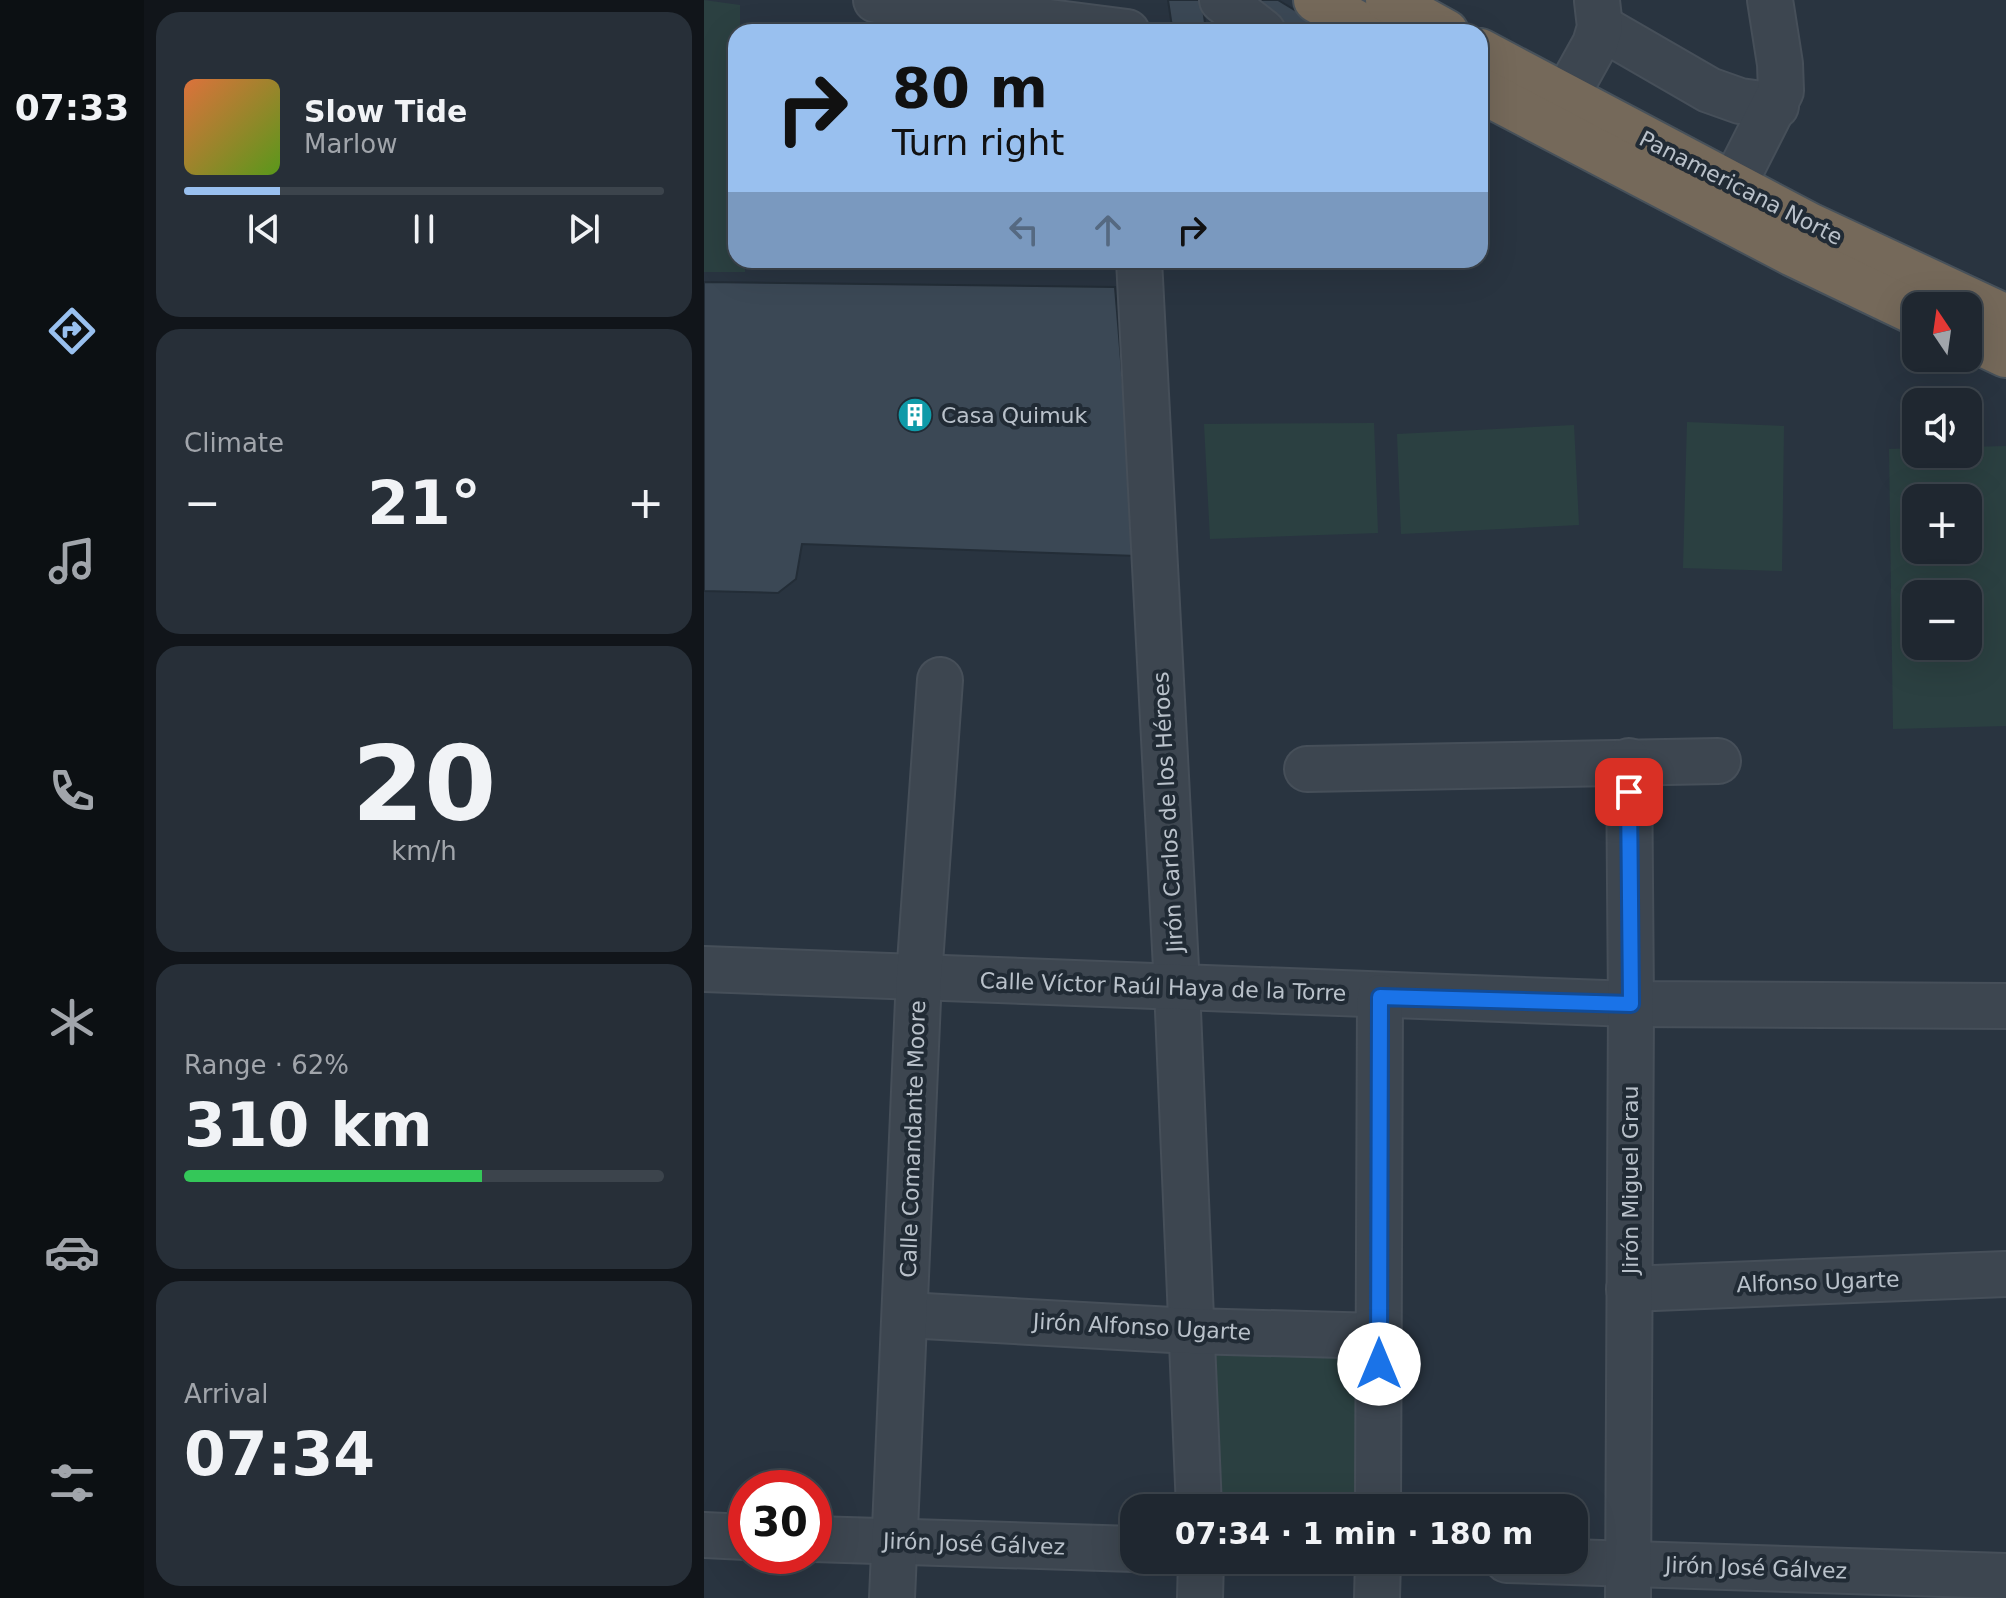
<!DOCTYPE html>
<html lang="en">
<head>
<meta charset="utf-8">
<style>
  body { margin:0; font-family:"DejaVu Sans",sans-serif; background:#272f38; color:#f1f3f6; height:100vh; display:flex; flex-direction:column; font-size:30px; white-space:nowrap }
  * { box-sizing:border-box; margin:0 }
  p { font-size:26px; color:#a1a5ab }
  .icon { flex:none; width:44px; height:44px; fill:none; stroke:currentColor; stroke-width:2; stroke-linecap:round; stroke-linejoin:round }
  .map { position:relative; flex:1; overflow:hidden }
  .details { display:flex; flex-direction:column; gap:12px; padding:12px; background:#11151a; width:560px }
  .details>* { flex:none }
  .top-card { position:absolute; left:24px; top:24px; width:760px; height:244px; border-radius:24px; box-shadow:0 8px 32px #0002,0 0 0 2px #3c444c; background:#99c0ef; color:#111; overflow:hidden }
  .needle { width:52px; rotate:347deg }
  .tools { position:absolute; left:1198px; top:292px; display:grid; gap:16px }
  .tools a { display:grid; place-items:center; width:80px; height:80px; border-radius:16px; background:#1f2730; box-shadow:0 8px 32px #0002,0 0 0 2px #3c444c; font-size:40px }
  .speed { position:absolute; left:24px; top:1470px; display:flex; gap:16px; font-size:40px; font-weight:700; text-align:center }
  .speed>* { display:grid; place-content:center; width:104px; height:104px; border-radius:50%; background:#1f2730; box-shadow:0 8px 32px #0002,0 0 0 2px #3c444c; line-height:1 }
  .speed .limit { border:12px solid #d22; background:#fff; color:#111 }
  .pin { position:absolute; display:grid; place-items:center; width:68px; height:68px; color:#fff; margin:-34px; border-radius:16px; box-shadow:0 4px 12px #0006 }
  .me { position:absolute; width:88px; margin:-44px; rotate:0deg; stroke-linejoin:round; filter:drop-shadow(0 0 6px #0008) }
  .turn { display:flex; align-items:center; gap:28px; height:168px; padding:0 32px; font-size:36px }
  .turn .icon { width:104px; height:104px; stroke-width:2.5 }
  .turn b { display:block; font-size:56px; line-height:68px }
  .lanes { display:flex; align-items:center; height:76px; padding:0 32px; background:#0003; justify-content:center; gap:40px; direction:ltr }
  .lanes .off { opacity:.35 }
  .big { font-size:60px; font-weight:600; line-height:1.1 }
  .details .card { flex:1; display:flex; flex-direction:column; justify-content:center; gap:12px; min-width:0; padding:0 28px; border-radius:24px; background:#272f38 }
  .details .dial { align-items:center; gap:0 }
  .dial b { font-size:104px; line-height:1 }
  .song { display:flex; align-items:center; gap:24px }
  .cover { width:96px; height:96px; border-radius:12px; background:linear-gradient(135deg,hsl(20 70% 55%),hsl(90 70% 35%)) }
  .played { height:8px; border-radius:4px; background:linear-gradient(90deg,#99c0ef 20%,#3c444c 20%) }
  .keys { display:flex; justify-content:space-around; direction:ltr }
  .heat { display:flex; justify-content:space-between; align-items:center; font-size:44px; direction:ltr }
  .charge { height:12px; border-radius:6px; background:linear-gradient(90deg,#34c759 62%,#3c444c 0) }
  .trip { position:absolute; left:416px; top:1494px; width:468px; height:80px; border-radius:24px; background:#1f2730; box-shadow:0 8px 32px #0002,0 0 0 2px #3c444c; font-weight:600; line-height:80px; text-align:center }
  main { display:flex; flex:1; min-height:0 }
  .menu { display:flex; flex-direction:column; width:144px; justify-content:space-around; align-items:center; background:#0c1013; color:#a1a5ab }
  .menu .icon { width:56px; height:56px }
  .menu .selected { color:#99c0ef }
  .menu b { font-size:36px; color:#f1f3f6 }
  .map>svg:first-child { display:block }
</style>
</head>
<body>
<main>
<nav class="menu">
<b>07:33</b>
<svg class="icon selected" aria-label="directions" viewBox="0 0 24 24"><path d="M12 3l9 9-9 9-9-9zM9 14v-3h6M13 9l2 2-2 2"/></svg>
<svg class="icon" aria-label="music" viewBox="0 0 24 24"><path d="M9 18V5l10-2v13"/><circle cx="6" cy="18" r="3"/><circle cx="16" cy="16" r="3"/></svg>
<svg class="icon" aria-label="phone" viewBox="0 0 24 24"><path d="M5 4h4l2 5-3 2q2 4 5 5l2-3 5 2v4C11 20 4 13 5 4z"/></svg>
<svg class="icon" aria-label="climate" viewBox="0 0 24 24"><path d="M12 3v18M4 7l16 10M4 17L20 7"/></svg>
<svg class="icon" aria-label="car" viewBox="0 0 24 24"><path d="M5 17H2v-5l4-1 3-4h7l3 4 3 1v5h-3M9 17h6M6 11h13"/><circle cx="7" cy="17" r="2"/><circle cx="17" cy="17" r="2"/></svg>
<svg class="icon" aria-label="filters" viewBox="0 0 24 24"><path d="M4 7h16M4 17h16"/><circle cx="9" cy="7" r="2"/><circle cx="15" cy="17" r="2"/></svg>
</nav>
<section class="details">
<div class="card">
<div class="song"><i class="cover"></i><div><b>Slow Tide</b><p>Marlow</p></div></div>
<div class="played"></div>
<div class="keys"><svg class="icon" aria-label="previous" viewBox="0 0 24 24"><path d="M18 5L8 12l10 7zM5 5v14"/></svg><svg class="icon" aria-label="pause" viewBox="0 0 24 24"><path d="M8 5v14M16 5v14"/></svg><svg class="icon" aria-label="next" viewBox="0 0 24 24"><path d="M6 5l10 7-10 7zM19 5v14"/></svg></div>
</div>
<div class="card"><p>Climate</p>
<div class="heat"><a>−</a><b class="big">21°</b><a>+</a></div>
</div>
<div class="card dial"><b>20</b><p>km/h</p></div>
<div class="card"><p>Range · 62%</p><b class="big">310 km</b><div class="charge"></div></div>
<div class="card"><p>Arrival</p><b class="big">07:34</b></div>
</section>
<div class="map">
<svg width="1302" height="1598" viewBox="0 0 1302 1598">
  <rect width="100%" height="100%" fill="#293440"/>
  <!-- green -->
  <g fill="#2b4041" fill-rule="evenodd">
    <path d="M 0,0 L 36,5 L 36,32 L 32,32 L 32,260 L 41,260 L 41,272 L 0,272 Z"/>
    <path d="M 983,422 L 1080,426 L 1078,571 L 979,568 Z"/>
    <path d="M 670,423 L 674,533 L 506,539 L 500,424 Z"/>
    <path d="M 870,425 L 875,525 L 697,534 L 693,434 Z"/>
    <path d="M 1302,446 L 1302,726 L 1189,729 L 1185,449 L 1212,448 L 1212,454 L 1264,454 L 1264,447 ZM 1264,498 L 1264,550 L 1212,550 L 1212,498 ZM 1264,594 L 1264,646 L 1212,646 L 1212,594 Z"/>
    <path d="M 493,1337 L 669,1343 L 668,1508 L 500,1508 Z"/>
  </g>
  <!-- building -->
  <g fill="#3b4855" stroke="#232d37" stroke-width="2">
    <path d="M 464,0 L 498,0 L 501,23 L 468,27 Z"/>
    <path d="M 508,0 L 574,0 L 607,20 L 599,32 L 539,32 Z"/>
    <path d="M 0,282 L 411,287 L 433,556 L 98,544 L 92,579 L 74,593 L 0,591 Z"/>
  </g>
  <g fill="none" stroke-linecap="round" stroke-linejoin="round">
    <defs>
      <g id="minor">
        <path d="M 172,0 L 423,32"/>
        <path d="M 518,0 L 559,32"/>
        <path d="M 896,27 L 1005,90 L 1036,101 L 1072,106"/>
        <path d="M 861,98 L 891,44 L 896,27 L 893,1"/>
        <path d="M 1029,186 L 1077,91 L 1076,64 L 1066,0"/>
        <path d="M 435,260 L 473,987 L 495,1508"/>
        <path d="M 603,769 L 1014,761"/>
        <path d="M 0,969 L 927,1004 L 1302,1006"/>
        <path d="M 925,1289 L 1302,1274"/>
        <path d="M 202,1315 L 486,1331 L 675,1336"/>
        <path d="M 674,1508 L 676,997"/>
        <path d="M 0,1535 L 42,1537"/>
        <path d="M 110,1539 L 430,1549"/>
        <path d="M 803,1560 L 1302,1576"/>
        <path d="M 188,1598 L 215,977 L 236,680"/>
        <path d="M 496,1598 L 497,1560"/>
        <path d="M 673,1598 L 674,1560"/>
        <path d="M 924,1598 L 927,1004 L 925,761"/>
      </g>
      <g id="highway">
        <path d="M 612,0 L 669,32"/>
        <path d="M 684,0 L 742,32"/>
        <path d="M 776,51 L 1105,225 L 1302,317"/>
        <path d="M 776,90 L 1089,254 L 1212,313"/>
        <path d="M 1264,337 L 1302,355"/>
      </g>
    </defs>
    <!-- minor casing -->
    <use href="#minor" stroke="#464f59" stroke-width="48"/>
    <!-- highway casing -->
    <use href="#highway" stroke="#47515a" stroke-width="48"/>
    <!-- minor -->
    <use href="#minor" stroke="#3d4650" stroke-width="44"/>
    <!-- highway -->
    <use href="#highway" stroke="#75695a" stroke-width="44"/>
  </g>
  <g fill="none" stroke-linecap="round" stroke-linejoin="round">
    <defs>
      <path id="route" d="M 675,1364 L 676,997 L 927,1004 L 925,792"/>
    </defs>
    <!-- route casing -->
    <use href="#route" stroke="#114b97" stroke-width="20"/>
    <!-- route -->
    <use href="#route" stroke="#1a73e8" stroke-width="14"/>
  </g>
  <!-- icons -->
  <defs>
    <symbol id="building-disc" viewBox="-11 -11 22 22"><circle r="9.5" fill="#0f9aa8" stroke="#212b35"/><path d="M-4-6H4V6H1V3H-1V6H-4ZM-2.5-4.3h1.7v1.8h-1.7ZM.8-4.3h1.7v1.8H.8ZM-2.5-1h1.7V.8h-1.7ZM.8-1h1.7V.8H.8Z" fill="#fff"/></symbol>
  </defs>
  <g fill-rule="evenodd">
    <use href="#building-disc" x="191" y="395" width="40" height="40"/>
  </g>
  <g text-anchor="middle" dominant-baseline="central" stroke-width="8" stroke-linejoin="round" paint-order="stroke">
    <!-- street labels -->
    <g font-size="22" fill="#b9c1ca" stroke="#212b35">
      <text transform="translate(1037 188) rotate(27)">Panamericana Norte</text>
      <text transform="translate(464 812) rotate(-93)">Jirón Carlos de los Héroes</text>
      <text transform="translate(459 987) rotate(2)">Calle Víctor Raúl Haya de la Torre</text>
      <text transform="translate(209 1139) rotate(-88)">Calle Comandante Moore</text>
      <text transform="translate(926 1180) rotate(-90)">Jirón Miguel Grau</text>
      <text transform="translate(1114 1282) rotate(-2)">Alfonso Ugarte</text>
      <text transform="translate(438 1327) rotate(3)">Jirón Alfonso Ugarte</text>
      <text transform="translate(270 1544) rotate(2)">Jirón José Gálvez</text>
      <text transform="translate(1052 1568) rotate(2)">Jirón José Gálvez</text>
    </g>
    <!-- poi labels -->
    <g font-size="22" fill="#b9c1ca" stroke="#212b35" text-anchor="start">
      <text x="237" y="415">Casa Quimuk</text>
    </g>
  </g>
</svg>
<div class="tools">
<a><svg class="needle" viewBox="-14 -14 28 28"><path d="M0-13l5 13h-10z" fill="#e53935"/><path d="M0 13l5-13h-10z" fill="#a1a5ab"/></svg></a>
<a><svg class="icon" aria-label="sound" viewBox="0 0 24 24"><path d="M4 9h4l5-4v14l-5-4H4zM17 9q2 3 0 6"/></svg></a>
<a>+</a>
<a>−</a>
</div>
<div class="speed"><div class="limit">30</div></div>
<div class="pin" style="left:925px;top:792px;background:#d93025"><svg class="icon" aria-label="arrive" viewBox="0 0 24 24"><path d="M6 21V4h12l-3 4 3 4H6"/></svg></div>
<svg class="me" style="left:675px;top:1364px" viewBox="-20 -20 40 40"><circle r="19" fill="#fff"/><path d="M0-13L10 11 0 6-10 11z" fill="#1a73e8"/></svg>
<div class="trip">07:34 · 1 min · 180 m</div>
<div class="top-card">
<div class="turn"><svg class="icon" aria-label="right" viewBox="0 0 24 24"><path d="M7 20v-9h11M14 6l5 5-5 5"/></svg><div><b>80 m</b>Turn right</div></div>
<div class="lanes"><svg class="icon off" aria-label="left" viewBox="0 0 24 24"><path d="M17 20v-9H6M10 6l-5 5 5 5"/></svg><svg class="icon off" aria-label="ahead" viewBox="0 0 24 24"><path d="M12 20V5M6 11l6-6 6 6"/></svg><svg class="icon" aria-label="right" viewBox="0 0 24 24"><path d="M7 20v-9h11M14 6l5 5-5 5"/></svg></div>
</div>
</div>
</main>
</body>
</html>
